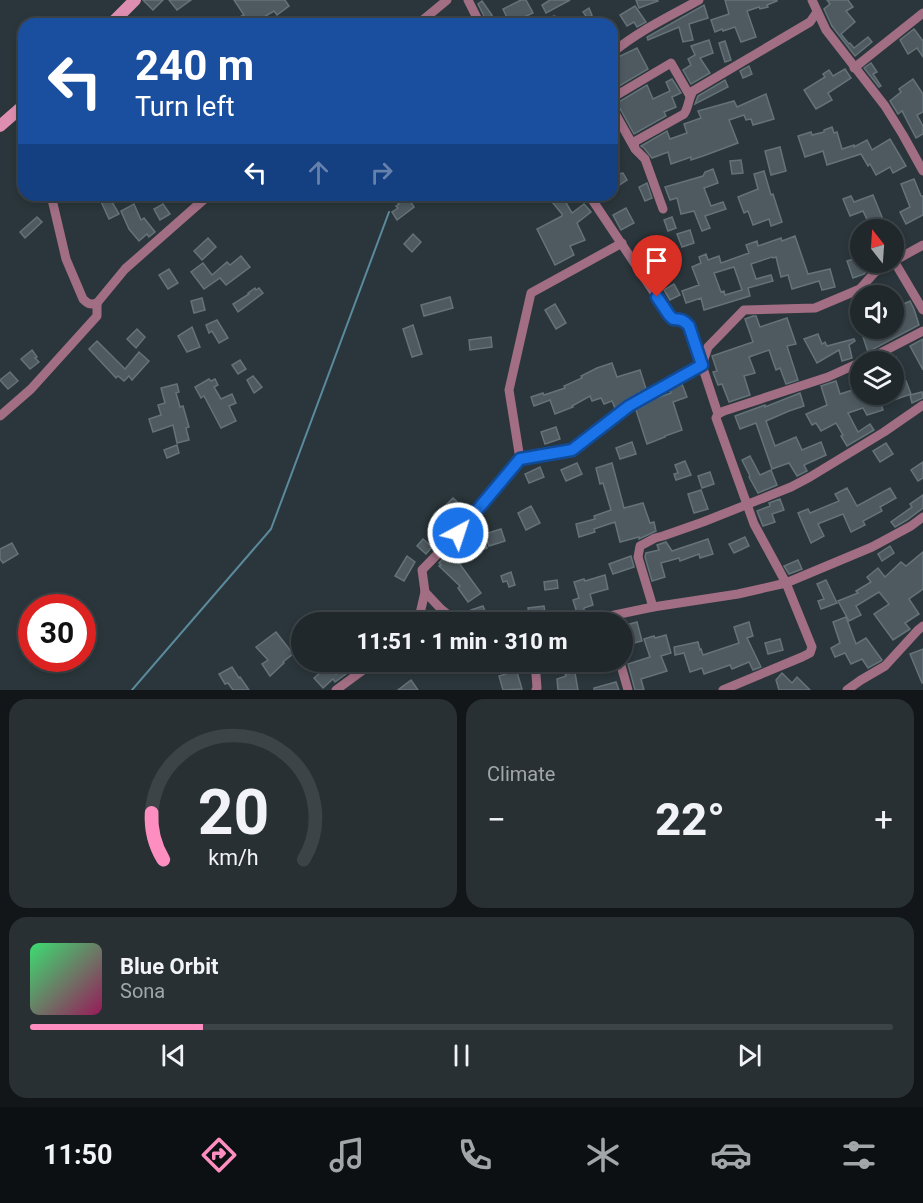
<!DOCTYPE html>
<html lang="en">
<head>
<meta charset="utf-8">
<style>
  body { margin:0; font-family:Roboto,sans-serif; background:#283034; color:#f1f3f6; height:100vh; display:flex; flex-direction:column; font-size:22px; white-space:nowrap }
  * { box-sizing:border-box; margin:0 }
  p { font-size:20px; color:#a2a6a9 }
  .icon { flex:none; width:33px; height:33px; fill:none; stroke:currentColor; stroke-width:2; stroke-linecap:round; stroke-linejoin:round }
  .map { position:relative; height:690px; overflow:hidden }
  .side { display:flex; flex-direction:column; gap:9px; padding:9px; background:#121618; flex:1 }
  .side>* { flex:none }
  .banner { position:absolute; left:18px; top:18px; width:600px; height:183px; border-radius:18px; box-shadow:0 3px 9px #0003,0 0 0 2px #3d4448; background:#1a4fa0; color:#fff; overflow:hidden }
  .needle { width:39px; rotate:343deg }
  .fabs { position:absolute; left:850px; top:219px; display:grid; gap:12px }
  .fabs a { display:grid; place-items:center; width:54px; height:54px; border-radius:50%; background:#20282c; box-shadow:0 3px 9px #0003,0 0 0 2px #3d4448; font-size:30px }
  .speed { position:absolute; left:18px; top:594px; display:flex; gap:12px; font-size:30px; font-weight:700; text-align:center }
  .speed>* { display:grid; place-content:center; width:78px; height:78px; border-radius:50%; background:#20282c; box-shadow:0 3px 9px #0003,0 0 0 2px #3d4448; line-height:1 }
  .speed .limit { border:9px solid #d22; background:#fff; color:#111 }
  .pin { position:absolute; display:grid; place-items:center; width:51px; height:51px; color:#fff; margin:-62px -26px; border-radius:50% 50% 50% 0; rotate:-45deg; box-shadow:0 0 6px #0007 }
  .pin .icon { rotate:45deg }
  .me { position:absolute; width:66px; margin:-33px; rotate:40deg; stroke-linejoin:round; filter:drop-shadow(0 0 4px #0008) }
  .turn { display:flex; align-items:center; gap:21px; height:126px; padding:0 18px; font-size:27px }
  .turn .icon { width:78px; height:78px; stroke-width:2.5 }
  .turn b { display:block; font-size:42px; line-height:51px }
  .lanes { display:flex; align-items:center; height:57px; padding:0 18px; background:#0003; justify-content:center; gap:30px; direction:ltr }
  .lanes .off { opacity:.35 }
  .big { font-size:45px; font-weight:800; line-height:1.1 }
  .side .card { flex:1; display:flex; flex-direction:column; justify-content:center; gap:9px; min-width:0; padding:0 21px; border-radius:18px; background:#283034 }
  .side .dial { align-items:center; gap:0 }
  .dial svg { height:156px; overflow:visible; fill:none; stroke:#3d4448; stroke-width:7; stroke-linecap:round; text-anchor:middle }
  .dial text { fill:#f1f3f6; stroke:none }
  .song { display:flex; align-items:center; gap:18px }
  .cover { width:72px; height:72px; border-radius:9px; background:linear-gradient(135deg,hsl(140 70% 55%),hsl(330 70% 35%)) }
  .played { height:6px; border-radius:3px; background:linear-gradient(90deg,#fd8ebf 20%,#3d4448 20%) }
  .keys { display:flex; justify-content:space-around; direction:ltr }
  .heat { display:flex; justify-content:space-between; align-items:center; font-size:33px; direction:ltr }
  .side .tiles { flex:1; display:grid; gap:9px; grid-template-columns:1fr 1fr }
  .card:last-child { grid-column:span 2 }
  .trip { position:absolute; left:291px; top:612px; width:342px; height:60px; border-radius:30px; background:#20282c; box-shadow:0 3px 9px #0003,0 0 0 2px #3d4448; font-weight:800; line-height:60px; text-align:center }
  .dock { display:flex; height:96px; justify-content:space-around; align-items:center; background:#0d1012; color:#a2a6a9 }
  .dock .icon { width:42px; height:42px }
  .dock .active { color:#fd8ebf }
  .dock b { font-size:27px; color:#f1f3f6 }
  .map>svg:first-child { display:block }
</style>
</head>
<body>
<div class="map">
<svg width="923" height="690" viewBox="0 0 923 690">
  <rect width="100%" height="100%" fill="#2a363b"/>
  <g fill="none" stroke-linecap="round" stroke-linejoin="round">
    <!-- stream -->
    <path stroke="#5b899d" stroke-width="2" d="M 132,690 L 271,529 L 389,212"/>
  </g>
  <!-- building -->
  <g fill="#4e5a60" stroke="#657278" stroke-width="1.5" fill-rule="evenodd">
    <path d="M 143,0 L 163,0 L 153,10 Z"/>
    <path d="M 169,0 L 191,0 L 177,10 Z"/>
    <path d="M 234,0 L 285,0 L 289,6 L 277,15 L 274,11 L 252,24 L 225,24 L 244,15 Z"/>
    <path d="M 521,0 L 526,0 L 533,13 L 522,18 L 525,24 L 510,24 L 503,9 Z"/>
    <path d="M 550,0 L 570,0 L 546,13 L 542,5 Z"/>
    <path d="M 636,0 L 657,0 L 658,1 L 639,8 Z"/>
    <path d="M 725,0 L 777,0 L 777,1 L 767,5 L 768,7 L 760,9 L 759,7 L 747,11 L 756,37 L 741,42 L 735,27 L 723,31 L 722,29 L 715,32 L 711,20 L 729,14 Z"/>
    <path d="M 827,0 L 848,0 L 853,7 L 846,11 L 855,22 L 841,34 L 849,44 L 850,43 L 854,48 L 868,37 L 872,42 L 855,56 L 832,26 L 824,9 L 830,4 Z"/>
    <path d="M 482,1 L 492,15 L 486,20 L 478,4 Z"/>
    <path d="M 704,5 L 708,18 L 689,24 L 693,40 L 683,42 L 679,27 L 648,40 L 647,37 Z"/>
    <path d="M 635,6 L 646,22 L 637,27 L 634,22 L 627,26 L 620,15 Z"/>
    <path d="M 589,8 L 592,15 L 590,17 L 594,24 L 573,24 L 586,16 L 583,12 Z"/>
    <path d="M 914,29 L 923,41 L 923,57 L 917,48 L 908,54 L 900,40 Z"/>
    <path d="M 709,40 L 713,53 L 700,58 L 710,73 L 691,84 L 683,70 L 691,65 L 688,59 L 695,55 L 691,46 Z"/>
    <path d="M 725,41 L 731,60 L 725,62 L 719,43 Z"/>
    <path d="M 637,48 L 648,69 L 616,88 L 614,83 L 612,83 L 612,60 Z"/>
    <path d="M 871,63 L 877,72 L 873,74 L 881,86 L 879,87 L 864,68 Z"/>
    <path d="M 749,66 L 752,74 L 743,78 L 740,71 Z"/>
    <path d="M 845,69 L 851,78 L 828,93 L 832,100 L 816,109 L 804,90 L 825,77 L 823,74 L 829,70 L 833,76 Z"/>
    <path d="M 672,79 L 681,93 L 672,97 L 676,107 L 664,112 L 666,116 L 634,134 L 617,103 L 647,85 L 653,99 L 670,91 L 666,82 Z"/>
    <path d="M 913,79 L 923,94 L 923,112 L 917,115 L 923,126 L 923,134 L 916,138 L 902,111 L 898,114 L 890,101 L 901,92 L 899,89 Z"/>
    <path d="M 725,80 L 728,87 L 695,104 L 698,96 Z"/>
    <path d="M 766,94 L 774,119 L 753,125 L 751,119 L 746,120 L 744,115 L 729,120 L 738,143 L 703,156 L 691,160 L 691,157 L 671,164 L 668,152 L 652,158 L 644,148 L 641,146 L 667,131 L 670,139 L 687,133 L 684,124 L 701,118 L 698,111 L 734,101 L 737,107 Z"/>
    <path d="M 832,127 L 834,133 L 837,132 L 842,149 L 854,145 L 854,147 L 867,140 L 872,150 L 890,139 L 906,166 L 893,173 L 890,167 L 876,175 L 870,164 L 868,166 L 861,154 L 827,165 L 823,151 L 805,157 L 798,136 L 811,132 L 812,135 L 824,132 L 824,130 Z"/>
    <path d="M 780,147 L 786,171 L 771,175 L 765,151 Z"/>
    <path d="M 612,160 L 614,160 L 618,174 L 623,173 L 627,180 L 615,188 L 612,183 Z"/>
    <path d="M 741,160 L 743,173 L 732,174 L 730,161 Z"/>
    <path d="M 713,169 L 718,183 L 704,188 L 711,206 L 723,202 L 726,209 L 705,216 L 710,228 L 702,231 L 694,211 L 681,214 L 677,198 L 670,200 L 665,187 L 703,176 L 705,172 Z"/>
    <path d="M 764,171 L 771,195 L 773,194 L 782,222 L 771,226 L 769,219 L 753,225 L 748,211 L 744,213 L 738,197 L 758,189 L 754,174 Z"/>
    <path d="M 914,179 L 921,196 L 923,196 L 923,215 L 906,224 L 900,212 L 910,207 L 901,184 Z"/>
    <path d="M 647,183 L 652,198 L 645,201 L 639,187 Z"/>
    <path d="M 98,195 L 108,195 L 119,214 L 109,219 Z"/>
    <path d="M 391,195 L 406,195 L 414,207 L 397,220 L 392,212 L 398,208 L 396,206 L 399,204 Z"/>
    <path d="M 873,195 L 884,222 L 871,228 L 863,211 L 850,216 L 843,199 L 851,196 L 854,202 Z"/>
    <path d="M 562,196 L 572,213 L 584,204 L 591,212 L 577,223 L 585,240 L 570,246 L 574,255 L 555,265 L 537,229 L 562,216 L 562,214 L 553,203 Z"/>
    <path d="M 134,204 L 141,220 L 144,218 L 155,232 L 149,237 L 147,234 L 139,241 L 129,229 L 121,211 Z"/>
    <path d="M 163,204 L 170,214 L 160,220 L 154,209 Z"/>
    <path d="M 626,208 L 634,223 L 621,230 L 613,215 Z"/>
    <path d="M 37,217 L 42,222 L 25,238 L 20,232 Z"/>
    <path d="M 672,217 L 676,228 L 668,231 L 664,220 Z"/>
    <path d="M 690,230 L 694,243 L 682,247 L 677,234 Z"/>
    <path d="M 413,234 L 421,242 L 412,252 L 404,244 Z"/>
    <path d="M 795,236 L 808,274 L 830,269 L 835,287 L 822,290 L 819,281 L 792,289 L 788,275 L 781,277 L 776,257 L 773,258 L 772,257 L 751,264 L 756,279 L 771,275 L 773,281 L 748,288 L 750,296 L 704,310 L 701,298 L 686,303 L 682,291 L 699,285 L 692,267 L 701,263 L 699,257 L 706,254 L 708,260 L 719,256 L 721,263 L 749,253 L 746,245 L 757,241 L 758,246 L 781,238 L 782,241 ZM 734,267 L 742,290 L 725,295 L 724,291 L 721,292 L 714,273 Z"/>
    <path d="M 208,238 L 216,247 L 202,260 L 194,251 Z"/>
    <path d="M 241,256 L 250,267 L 226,285 L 220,278 L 204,289 L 191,272 L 203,263 L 212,275 L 227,262 L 230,265 Z"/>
    <path d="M 861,257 L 861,262 L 871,262 L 872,266 L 864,274 L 853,278 L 847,261 Z"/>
    <path d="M 169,269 L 178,283 L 168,289 L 159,275 Z"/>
    <path d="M 674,284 L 680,295 L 670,300 L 664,290 Z"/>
    <path d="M 255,288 L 256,290 L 259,288 L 263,293 L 238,312 L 233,304 L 249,294 L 248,293 Z"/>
    <path d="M 450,297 L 453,308 L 424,316 L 421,305 Z"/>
    <path d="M 202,298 L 205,310 L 194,313 L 191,301 Z"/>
    <path d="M 910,301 L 914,309 L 919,325 L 868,352 L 860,328 L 878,328 L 880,334 L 894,328 L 903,323 L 897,307 Z"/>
    <path d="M 555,304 L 566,323 L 556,329 L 545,310 Z"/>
    <path d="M 753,316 L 756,316 L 760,327 L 787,318 L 796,344 L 787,346 L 798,380 L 786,384 L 780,368 L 776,370 L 769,350 L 749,357 L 755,373 L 744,376 L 750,395 L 729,402 L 722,384 L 718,385 L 713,372 L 717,371 L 712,356 L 753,342 L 745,319 Z"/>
    <path d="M 217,320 L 228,338 L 219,343 L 212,331 L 209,333 L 206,325 Z"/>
    <path d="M 413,325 L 422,354 L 412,357 L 403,329 Z"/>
    <path d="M 192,327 L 200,347 L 187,352 L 178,336 Z"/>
    <path d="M 137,329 L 145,337 L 136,348 L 127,339 Z"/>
    <path d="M 818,334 L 822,344 L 825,342 L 827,346 L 854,339 L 855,341 L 849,345 L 852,358 L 842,361 L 839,350 L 817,363 L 804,339 Z"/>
    <path d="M 491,337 L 492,347 L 470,350 L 469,340 Z"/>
    <path d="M 923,339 L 923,370 L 910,346 Z"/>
    <path d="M 97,341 L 125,369 L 139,352 L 149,361 L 132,380 L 129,376 L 124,381 L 118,376 L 116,378 L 89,349 Z"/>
    <path d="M 32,350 L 37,357 L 35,358 L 39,362 L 30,369 L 21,359 Z"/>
    <path d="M 896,357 L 903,382 L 906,381 L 911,394 L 894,400 L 894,358 Z"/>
    <path d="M 240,360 L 246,369 L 238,374 L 232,365 Z"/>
    <path d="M 612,363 L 617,377 L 640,370 L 646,389 L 626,400 L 615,408 L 612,401 L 604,404 L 601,398 L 592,401 L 590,396 L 572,406 L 573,407 L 555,414 L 550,400 L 534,406 L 531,397 L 543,393 L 544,395 L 565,388 L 564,386 L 582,378 L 581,376 L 597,368 Z"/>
    <path d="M 10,372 L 18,381 L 8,389 L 0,380 Z"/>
    <path d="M 253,376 L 262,387 L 254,393 L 247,380 Z"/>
    <path d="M 209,379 L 211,381 L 215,379 L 218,385 L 214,387 L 221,399 L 232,394 L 236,403 L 229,406 L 236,421 L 221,428 L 204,396 L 201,398 L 195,387 Z"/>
    <path d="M 836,381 L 840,394 L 859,388 L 861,394 L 862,396 L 863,395 L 866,404 L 880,400 L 883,410 L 867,415 L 863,408 L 848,413 L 858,432 L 870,424 L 874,430 L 847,446 L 841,436 L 843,435 L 836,423 L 821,431 L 816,423 L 812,425 L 806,414 L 827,405 L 821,386 Z"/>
    <path d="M 177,384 L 179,392 L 176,393 L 180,407 L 183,406 L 189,427 L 186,428 L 189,440 L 177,443 L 173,425 L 153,432 L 149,419 L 161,415 L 158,405 L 165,403 L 161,388 Z"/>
    <path d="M 682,384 L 687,397 L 673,402 L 682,430 L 665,436 L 665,437 L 647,444 L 636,410 L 657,398 L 671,393 L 670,390 Z"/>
    <path d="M 922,392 L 923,398 L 912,403 L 910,395 Z"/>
    <path d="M 800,393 L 804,406 L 789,411 L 766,421 L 775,446 L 796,437 L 802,450 L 821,442 L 826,455 L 804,465 L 807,471 L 797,476 L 789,463 L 772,469 L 756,423 L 740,429 L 735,416 L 765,405 L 765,407 Z"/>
    <path d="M 556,427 L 560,439 L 545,444 L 541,432 Z"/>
    <path d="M 632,442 L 636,454 L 620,459 L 616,448 Z"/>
    <path d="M 886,443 L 893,454 L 880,462 L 873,451 Z"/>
    <path d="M 177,445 L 179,453 L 167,458 L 164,450 Z"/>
    <path d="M 750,456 L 760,475 L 771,470 L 777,485 L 758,493 L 749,477 L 750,476 L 742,460 Z"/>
    <path d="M 685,461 L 691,475 L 676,480 L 674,474 L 678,473 L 675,465 Z"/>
    <path d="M 923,462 L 923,478 L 918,481 L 911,470 Z"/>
    <path d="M 577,463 L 582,474 L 566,481 L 561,470 Z"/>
    <path d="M 612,463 L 624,508 L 643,503 L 650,523 L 654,522 L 656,531 L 639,539 L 639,537 L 620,542 L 615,522 L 594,529 L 595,532 L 579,537 L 576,524 L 595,519 L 594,516 L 611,510 L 603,483 L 600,484 L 596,468 Z"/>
    <path d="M 540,467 L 544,477 L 529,483 L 525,474 Z"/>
    <path d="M 710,472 L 714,484 L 702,488 L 698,476 Z"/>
    <path d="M 847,488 L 857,506 L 890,488 L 896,498 L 880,507 L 882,511 L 863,521 L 865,525 L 851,532 L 843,514 L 820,523 L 818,524 L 824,536 L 811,543 L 798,513 L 808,509 L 810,513 L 839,501 L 835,494 Z"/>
    <path d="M 701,490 L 708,509 L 694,513 L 688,494 Z"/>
    <path d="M 923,495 L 923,508 L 907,520 L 895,527 L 891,522 L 912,507 L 910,504 Z"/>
    <path d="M 453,498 L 464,508 L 451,521 L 440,511 Z"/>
    <path d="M 780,499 L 784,510 L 772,514 L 775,522 L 763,526 L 757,511 L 770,506 L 769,503 Z"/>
    <path d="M 531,506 L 540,523 L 526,530 L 518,513 Z"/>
    <path d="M 501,529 L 505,541 L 489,546 L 485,534 Z"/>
    <path d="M 745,537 L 749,546 L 734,553 L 729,544 Z"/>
    <path d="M 423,539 L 432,547 L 426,554 L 417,546 Z"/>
    <path d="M 708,539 L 713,554 L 700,558 L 699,554 L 680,561 L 679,558 L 661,563 L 665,577 L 652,581 L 645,557 L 646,553 L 659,550 L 657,545 L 666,542 L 672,551 Z"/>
    <path d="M 485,542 L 487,548 L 471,554 L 468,547 Z"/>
    <path d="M 12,543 L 18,554 L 3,563 L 0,559 L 0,549 Z"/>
    <path d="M 890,546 L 894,553 L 882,561 L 878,554 Z"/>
    <path d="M 923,552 L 923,589 L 909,599 L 919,614 L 905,623 L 910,629 L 893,640 L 874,614 L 889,604 L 879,592 L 856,606 L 861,615 L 849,621 L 838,601 L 858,593 L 856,591 L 871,582 L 867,577 L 878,568 L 885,577 L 901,562 L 906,566 Z"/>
    <path d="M 448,553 L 458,564 L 459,563 L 481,593 L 468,602 L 458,588 L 460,586 L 439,566 L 441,565 L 439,563 Z"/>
    <path d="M 407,556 L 415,562 L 404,581 L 395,576 Z"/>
    <path d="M 631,556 L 634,567 L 613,574 L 609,564 Z"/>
    <path d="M 798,560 L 802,569 L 789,574 L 784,566 Z"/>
    <path d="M 511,572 L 515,585 L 509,587 L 507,581 L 503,582 L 501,576 Z"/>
    <path d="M 605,575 L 608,589 L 590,594 L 593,605 L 584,608 L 584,611 L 577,613 L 573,600 L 579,598 L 574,582 L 584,579 L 585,581 Z"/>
    <path d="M 557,580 L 558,588 L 545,590 L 544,582 Z"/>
    <path d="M 826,580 L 837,603 L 821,609 L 818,601 L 824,599 L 817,584 Z"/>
    <path d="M 483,606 L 487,616 L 475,620 L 471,610 Z"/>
    <path d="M 544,606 L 546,618 L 530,620 L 528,608 Z"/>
    <path d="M 373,611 L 382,622 L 357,622 L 365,616 Z"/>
    <path d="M 846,617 L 856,644 L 866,638 L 882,660 L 881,661 L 868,668 L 862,659 L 851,664 L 845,653 L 835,657 L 831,648 L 840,643 L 833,622 Z"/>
    <path d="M 637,622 L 642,641 L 622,646 L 622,626 Z"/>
    <path d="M 749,622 L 753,636 L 747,638 L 761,667 L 753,670 L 749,662 L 732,669 L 730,665 L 704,674 L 702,668 L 690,672 L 684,653 L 675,655 L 674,647 L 698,642 L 700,650 L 701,649 L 703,655 L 739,643 L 734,627 Z"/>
    <path d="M 276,632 L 293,654 L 283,662 L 284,663 L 270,676 L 262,664 L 268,660 L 256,647 Z"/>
    <path d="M 666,635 L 671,653 L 661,656 L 667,671 L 641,679 L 644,690 L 635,690 L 628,664 L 650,657 L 644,639 L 654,636 L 655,638 Z"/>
    <path d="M 780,639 L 783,650 L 768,654 L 765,643 Z"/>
    <path d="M 923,649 L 923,682 L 922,683 L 910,654 Z"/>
    <path d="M 503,662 L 514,662 L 522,689 L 503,690 L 499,676 L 506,674 Z"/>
    <path d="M 350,663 L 354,668 L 335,682 L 333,679 L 323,688 L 314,678 L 328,666 L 336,674 Z"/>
    <path d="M 232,667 L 239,678 L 240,677 L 249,690 L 233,690 L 228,683 L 225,684 L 219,674 Z"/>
    <path d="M 575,673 L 578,690 L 558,690 L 557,679 L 566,676 L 565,674 Z"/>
    <path d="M 782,673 L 792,683 L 797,677 L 810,690 L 779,690 L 776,680 Z"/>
    <path d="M 411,680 L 418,690 L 398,690 Z"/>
    <path d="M 616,682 L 619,690 L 594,690 L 594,688 Z"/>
  </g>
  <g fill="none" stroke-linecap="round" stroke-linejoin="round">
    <!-- street -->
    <g stroke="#a16e83" stroke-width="9">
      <path d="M 468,0 L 480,24"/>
      <path d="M 812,0 L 826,30 L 885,106 L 903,135 L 923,171"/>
      <path d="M 554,20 L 557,24"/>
      <path d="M 418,24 L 447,0"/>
      <path d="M 612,53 C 638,31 670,16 699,0"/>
      <path d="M 854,68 L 923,13"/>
      <path d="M 612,98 L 671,63 L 690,96"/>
      <path d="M 612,108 L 634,147"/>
      <path d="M 51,195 L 66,259 L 83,299 C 88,304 90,305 97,303 L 125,269 L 209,195"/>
      <path d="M 589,195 L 669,315 L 673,319 C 680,320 684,320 689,326 L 718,414"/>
      <path d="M 663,209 L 645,159 L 635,149 L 634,142 L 684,114 C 689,107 688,99 693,91 L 810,22 L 817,12"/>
      <path d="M 894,261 L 923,310"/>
      <path d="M 894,261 L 923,245"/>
      <path d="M 863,362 L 923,331"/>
      <path d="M 0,416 L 31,389 L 97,316 L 97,303"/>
      <path d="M 520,459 L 572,450 L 629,406 L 702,365 L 708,347 L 744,310 L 815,308 L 860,289 L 875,272 L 892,262"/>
      <path d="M 425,592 L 441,609 L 457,622"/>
      <path d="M 653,607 L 638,557 L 640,546 L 655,538 L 663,536 L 703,522 L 791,487 L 810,477 L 884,432 L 923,405"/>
      <path d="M 418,622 L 425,592 L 422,570 L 458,533 L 520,459 L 509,390 L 531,293 L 622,243"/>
      <path d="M 581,622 L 653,607 L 738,594 L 786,583 L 872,547 L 911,526 L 923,517"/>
      <path d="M 535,662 L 537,688 L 536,690"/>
      <path d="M 620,662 L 628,690"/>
      <path d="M 336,690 L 374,662"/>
      <path d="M 723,690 L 802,657 L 810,653 L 812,647 L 786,583 L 754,524 L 716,418 L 718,414 L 724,411 L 828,377 L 861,362"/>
      <path d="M 847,690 L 861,680 L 885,666 L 918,630 L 923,626"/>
    </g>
    <!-- secondary -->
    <g stroke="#de8eb0" stroke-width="12">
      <path d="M 111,24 L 135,0"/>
      <path d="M 0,126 L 24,105"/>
    </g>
  </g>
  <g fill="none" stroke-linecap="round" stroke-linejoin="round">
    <defs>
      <path id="route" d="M 458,533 L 520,459 L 572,450 L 629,406 L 702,365 L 689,326 C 684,320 680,319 673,319 L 669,315 L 657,297"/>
    </defs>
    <!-- route casing -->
    <use href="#route" stroke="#114b97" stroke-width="15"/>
    <!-- route -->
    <use href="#route" stroke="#1a73e8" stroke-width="10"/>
  </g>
</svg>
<div class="fabs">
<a><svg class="needle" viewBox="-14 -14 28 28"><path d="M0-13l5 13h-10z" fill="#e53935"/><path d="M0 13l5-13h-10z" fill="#a2a6a9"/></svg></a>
<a><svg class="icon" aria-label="sound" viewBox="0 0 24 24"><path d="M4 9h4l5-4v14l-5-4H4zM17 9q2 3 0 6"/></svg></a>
<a><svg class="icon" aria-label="layers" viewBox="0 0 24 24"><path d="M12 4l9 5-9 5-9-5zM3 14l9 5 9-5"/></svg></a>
</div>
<div class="speed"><div class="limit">30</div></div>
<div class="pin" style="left:657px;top:297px;background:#d93025"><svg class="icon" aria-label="arrive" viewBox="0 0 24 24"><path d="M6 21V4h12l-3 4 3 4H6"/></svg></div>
<svg class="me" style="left:458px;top:533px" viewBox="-20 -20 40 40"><circle r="17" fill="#1a73e8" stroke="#fff" stroke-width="3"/><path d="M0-11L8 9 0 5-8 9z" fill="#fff"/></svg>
<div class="trip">11:51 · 1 min · 310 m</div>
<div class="banner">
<div class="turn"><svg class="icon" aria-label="left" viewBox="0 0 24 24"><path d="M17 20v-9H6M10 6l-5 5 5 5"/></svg><div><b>240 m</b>Turn left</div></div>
<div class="lanes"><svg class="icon" aria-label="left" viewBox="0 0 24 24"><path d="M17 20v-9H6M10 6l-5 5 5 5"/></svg><svg class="icon off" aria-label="ahead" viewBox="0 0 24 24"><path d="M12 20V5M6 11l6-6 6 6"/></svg><svg class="icon off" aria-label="right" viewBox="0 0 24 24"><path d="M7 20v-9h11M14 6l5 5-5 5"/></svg></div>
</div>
</div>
<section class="side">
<div class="tiles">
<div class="card dial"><svg viewBox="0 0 100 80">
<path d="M14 69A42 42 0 1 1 86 69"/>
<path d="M14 69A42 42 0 0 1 8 45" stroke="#fd8ebf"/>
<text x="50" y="56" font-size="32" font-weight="700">20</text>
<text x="50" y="72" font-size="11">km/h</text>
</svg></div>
<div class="card"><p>Climate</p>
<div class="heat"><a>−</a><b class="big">22°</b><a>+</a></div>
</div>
<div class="card">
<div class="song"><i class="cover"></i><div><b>Blue Orbit</b><p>Sona</p></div></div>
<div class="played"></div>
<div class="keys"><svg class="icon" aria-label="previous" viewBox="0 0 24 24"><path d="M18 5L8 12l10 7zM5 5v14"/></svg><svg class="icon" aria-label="pause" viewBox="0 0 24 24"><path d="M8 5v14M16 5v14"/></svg><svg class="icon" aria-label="next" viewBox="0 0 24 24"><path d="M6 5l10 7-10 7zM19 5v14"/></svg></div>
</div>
</div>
</section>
<nav class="dock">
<b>11:50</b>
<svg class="icon active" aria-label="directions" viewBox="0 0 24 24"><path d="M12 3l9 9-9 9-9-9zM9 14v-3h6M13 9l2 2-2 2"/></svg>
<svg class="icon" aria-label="music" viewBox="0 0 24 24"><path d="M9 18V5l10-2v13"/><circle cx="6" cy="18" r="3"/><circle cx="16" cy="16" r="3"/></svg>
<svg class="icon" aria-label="phone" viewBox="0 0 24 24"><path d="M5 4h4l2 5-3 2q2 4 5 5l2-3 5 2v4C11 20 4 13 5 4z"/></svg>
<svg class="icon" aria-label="climate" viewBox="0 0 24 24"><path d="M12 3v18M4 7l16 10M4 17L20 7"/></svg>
<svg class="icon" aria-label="car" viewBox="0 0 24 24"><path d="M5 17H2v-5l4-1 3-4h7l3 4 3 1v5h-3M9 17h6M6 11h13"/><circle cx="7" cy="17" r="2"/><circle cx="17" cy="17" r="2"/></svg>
<svg class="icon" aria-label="filters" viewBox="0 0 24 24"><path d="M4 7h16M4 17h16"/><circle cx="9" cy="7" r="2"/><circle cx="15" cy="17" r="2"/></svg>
</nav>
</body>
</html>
